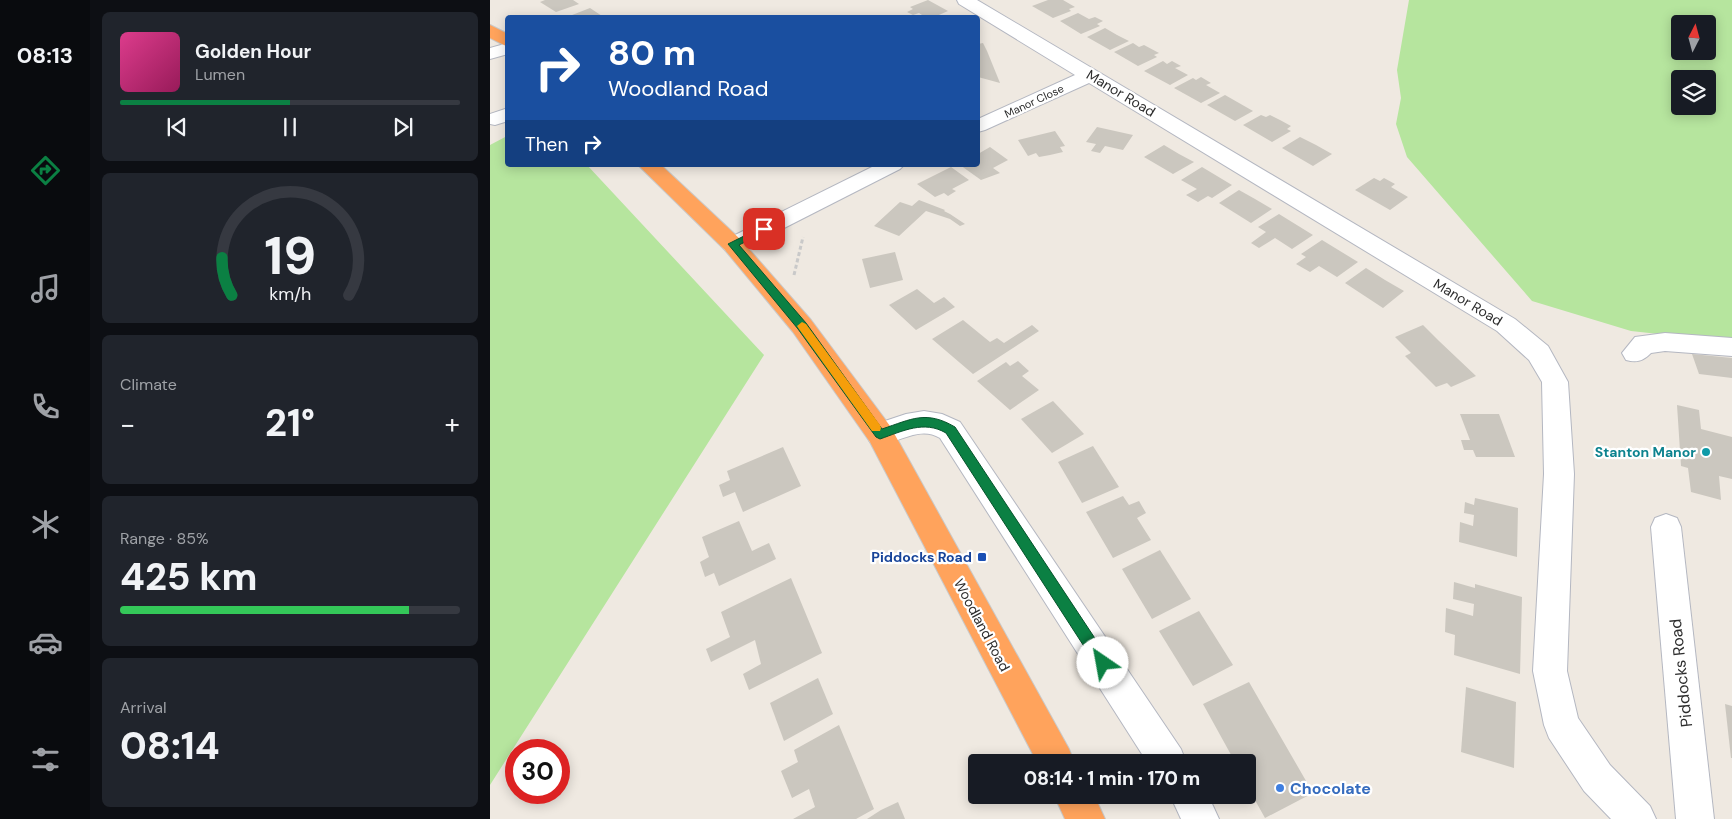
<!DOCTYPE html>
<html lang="en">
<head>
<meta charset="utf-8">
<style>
  body { margin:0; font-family:"DM Sans",sans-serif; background:#20242c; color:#f1f3f6; height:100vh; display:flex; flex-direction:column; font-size:19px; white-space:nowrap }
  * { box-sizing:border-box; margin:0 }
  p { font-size:16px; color:#9ea1a6 }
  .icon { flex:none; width:28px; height:28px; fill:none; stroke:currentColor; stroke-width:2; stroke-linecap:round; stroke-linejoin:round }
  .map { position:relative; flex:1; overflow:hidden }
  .panel { display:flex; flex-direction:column; gap:12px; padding:12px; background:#0d0f14; width:400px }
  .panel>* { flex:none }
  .banner { position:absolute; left:15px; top:15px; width:475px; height:152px; border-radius:5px; box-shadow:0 2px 12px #0003; background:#1a4fa0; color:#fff; overflow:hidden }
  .needle { width:32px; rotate:6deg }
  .controls { position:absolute; left:1181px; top:15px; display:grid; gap:10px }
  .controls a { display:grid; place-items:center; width:45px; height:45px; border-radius:5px; background:#171b24; box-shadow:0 2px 12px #0003; font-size:25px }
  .speed { position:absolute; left:15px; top:739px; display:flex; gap:10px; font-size:25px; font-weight:700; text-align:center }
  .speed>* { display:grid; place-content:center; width:65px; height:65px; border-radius:50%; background:#171b24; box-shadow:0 2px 12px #0003; line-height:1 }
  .speed .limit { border:8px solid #d22; background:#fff; color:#111 }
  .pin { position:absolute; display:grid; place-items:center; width:42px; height:42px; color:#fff; margin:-21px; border-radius:10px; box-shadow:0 2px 8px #0006 }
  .me { position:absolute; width:55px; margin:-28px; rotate:327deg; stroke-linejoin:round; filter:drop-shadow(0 0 4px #0008) }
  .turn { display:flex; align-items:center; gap:18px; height:105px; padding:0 20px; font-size:22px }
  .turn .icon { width:65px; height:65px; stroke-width:2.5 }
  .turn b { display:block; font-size:35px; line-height:42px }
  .then { display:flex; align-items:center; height:48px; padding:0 20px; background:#0003; gap:10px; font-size:19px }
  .big { font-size:38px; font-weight:800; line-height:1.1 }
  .panel .card { flex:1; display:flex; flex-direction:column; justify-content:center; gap:8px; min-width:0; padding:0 18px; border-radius:8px; background:#20242c }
  .panel .dial { align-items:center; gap:0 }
  .dial svg { height:130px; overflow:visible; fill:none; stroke:#363941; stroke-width:7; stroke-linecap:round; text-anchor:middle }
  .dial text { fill:#f1f3f6; stroke:none }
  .song { display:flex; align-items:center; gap:15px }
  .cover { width:60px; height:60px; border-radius:8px; background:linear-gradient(135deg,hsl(330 70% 55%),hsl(330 70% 35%)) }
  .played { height:5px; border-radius:2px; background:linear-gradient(90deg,#0b8043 50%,#363941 50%) }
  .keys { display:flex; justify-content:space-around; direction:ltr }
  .heat { display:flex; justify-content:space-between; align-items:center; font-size:28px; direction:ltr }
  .charge { height:8px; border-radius:4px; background:linear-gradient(90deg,#34c759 85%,#363941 0) }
  .trip { position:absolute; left:478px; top:754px; width:288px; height:50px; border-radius:5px; background:#171b24; box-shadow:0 2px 12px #0003; font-weight:800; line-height:50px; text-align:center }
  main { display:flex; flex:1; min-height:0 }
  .dock { display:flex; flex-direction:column; width:90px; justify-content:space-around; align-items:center; background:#090b0e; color:#9ea1a6 }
  .dock .icon { width:35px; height:35px }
  .dock .on { color:#0b8043 }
  .dock b { font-size:22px; color:#f1f3f6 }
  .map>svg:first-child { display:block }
</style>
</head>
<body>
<main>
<nav class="dock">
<b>08:13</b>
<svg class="icon on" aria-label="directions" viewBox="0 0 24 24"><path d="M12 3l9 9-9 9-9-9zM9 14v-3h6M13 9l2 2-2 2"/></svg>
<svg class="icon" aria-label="music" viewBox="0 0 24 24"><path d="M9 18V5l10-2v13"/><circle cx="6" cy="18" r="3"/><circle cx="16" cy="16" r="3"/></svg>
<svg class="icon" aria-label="phone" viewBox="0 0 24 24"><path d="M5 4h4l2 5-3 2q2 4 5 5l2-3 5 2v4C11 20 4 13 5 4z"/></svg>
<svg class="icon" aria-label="climate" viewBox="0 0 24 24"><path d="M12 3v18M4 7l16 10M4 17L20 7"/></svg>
<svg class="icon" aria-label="car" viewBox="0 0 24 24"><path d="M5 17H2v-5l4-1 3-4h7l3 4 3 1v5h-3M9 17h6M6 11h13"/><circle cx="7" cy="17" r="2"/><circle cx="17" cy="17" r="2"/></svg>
<svg class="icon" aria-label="filters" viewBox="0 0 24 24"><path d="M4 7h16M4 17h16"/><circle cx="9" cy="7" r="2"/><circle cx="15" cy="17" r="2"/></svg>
</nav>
<section class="panel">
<div class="card">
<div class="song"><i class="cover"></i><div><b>Golden Hour</b><p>Lumen</p></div></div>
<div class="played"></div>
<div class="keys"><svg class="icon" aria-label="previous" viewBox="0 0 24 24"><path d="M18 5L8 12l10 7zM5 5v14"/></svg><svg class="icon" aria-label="pause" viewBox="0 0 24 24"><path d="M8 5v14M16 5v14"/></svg><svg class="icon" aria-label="next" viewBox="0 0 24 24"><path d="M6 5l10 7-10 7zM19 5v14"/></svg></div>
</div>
<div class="card dial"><svg viewBox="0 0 100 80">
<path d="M14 69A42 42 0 1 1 86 69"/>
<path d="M14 69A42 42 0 0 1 8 46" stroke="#0b8043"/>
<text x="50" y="56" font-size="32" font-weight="700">19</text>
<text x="50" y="72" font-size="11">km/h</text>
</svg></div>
<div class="card"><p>Climate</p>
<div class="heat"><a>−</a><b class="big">21°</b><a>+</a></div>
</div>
<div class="card"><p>Range · 85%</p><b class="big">425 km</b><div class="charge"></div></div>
<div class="card"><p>Arrival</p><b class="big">08:14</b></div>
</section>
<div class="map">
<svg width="1242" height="819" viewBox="0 0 1242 819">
  <rect width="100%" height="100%" fill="#efe9e1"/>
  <!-- green -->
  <g fill="#b6e59e" fill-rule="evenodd">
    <path d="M 919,0 L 1242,0 L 1242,342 L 1141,331 L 1042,301 L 917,157 L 906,124 L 911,98 L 907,70 ZM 1190,24 L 1218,24 L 1218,51 L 1190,51 ZM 1190,79 L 1218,79 L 1218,106 L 1190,106 Z"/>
    <path d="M 17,136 L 18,165 L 97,165 L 274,355 L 0,785 L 0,145 Z"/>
  </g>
  <!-- building -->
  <g fill="#cbc7bf">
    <path d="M 55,0 L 83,0 L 89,4 L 66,12 L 50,2 Z"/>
    <path d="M 438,0 L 458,11 L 442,18 L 426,18 L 432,15 L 429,13 L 423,15 L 417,12 L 423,9 L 420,7 Z"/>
    <path d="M 558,0 L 573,0 L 585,7 L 579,9 L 581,11 L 563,18 L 542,6 Z"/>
    <path d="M 100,8 L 115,18 L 77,18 L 77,17 Z"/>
    <path d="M 588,13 L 599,19 L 605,17 L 613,21 L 607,24 L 610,26 L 591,34 L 570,21 Z"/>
    <path d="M 615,28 L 627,35 L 639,41 L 620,50 L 597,37 Z"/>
    <path d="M 493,43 L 497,51 L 510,83 L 488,77 L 488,44 Z"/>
    <path d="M 643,43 L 649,47 L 654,45 L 669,53 L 664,55 L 667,57 L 648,66 L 624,52 Z"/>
    <path d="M 673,61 L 677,64 L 682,61 L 691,66 L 685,68 L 698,75 L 680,85 L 654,71 Z"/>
    <path d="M 711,77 L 721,83 L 716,85 L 730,93 L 711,103 L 684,88 L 703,78 L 706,80 Z"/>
    <path d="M 735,95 L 763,111 L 745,121 L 717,105 Z"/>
    <path d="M 771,115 L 776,117 L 780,115 L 790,120 L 801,126 L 797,129 L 801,131 L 782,142 L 753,125 Z"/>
    <path d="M 607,127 L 643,135 L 633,150 L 615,146 L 610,153 L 601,151 L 606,144 L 596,142 Z"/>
    <path d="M 565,131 L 575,146 L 570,147 L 573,152 L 560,155 L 549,157 L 546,153 L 538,156 L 528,140 Z"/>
    <path d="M 810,137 L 826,145 L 842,154 L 823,166 L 792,148 Z"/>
    <path d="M 674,145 L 689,154 L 704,162 L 683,174 L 654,157 Z"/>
    <path d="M 500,147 L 518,160 L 503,168 L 510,173 L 491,180 L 470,165 L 488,165 L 488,154 Z"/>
    <path d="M 461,167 L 479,180 L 462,189 L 466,191 L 458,196 L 454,193 L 445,197 L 427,184 Z"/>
    <path d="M 712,167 L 742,185 L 722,198 L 718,196 L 708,202 L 696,195 L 707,189 L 691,180 Z"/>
    <path d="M 884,178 L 890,181 L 894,178 L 905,184 L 901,187 L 918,197 L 900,210 L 865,190 Z"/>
    <path d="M 749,190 L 765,199 L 782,209 L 761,223 L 729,203 Z"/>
    <path d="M 429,200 L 455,210 L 454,211 L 460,214 L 475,224 L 470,226 L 460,219 L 436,211 L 409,236 L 384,226 L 410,202 L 422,206 Z"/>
    <path d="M 789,214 L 823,235 L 802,249 L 785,238 L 769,248 L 761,243 L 776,232 L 768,227 Z"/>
    <path d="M 832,240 L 868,262 L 847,277 L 829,266 L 820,272 L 806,264 L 816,257 L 811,254 Z"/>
    <path d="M 405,252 L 413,280 L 380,288 L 372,259 Z"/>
    <path d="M 876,268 L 895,280 L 914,291 L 893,308 L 855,283 Z"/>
    <path d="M 427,289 L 444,303 L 454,297 L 465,307 L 426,330 L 399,305 Z"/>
    <path d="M 473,320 L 500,342 L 507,338 L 514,343 L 542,325 L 549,331 L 483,374 L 442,339 Z"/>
    <path d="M 933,325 L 949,341 L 986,376 L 961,387 L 957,383 L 946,387 L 915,356 L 921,353 L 905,337 Z"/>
    <path d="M 1202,354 L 1242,358 L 1242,378 L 1209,374 Z"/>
    <path d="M 528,361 L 539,371 L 532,376 L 549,390 L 520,410 L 487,381 L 516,362 L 520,366 Z"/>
    <path d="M 563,401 L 594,434 L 562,453 L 531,419 Z"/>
    <path d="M 1187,405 L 1209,410 L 1211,429 L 1242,437 L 1242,479 L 1229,476 L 1231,500 L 1201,492 L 1198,468 L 1191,466 Z"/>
    <path d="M 970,414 L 1009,414 L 1025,457 L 986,457 L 983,450 L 974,450 L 971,440 L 980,440 Z"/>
    <path d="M 603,446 L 629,487 L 592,503 L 568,462 Z"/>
    <path d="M 293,447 L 311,486 L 253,512 L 245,492 L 233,497 L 229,485 L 240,480 L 237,471 Z"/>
    <path d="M 633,496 L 639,505 L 649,501 L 656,513 L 647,518 L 661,540 L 623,558 L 596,512 Z"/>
    <path d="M 985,498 L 1028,508 L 1027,557 L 969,542 L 970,522 L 983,526 L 984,515 L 974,513 L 975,502 L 984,505 Z"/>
    <path d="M 249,521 L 262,551 L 279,543 L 286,559 L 229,586 L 224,573 L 215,577 L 210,562 L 219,557 L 212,537 Z"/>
    <path d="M 670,550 L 701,599 L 662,619 L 632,569 Z"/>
    <path d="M 301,578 L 332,653 L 259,690 L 253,674 L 271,664 L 265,640 L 221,662 L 216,649 L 240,637 L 231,612 Z"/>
    <path d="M 964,582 L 985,588 L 985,584 L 1032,597 L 1030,674 L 964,655 L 965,635 L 955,632 L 956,608 L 983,616 L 984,604 L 963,599 Z"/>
    <path d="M 709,611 L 743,665 L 703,686 L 669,631 Z"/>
    <path d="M 328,678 L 343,714 L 294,741 L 280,703 Z"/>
    <path d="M 759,682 L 823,793 L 775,818 L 756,784 L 756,762 L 745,762 L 713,704 Z"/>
    <path d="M 976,687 L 1026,702 L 1024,768 L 971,752 Z"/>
    <path d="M 1235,704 L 1242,706 L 1242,758 L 1241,758 Z"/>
    <path d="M 349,725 L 384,809 L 366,819 L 303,819 L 325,807 L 319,789 L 302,798 L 291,771 L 308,762 L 304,750 Z"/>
    <path d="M 408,802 L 415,819 L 377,819 L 391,810 Z"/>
  </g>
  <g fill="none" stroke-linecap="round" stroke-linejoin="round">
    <defs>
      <g id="minor">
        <path d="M 467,0 L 487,0 L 1025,319 L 1058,346 L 1078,382 L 1084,474 L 1077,671 L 1088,718 L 1120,765 L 1160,806 L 1166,819 L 1121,819 L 1094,791 L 1059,738 L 1054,725 L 1043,671 L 1054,474 L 1052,382 L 1039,360 L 1007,331 L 599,83 L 495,130 L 488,132 L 488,119 L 585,75 L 469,4 Z"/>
        <path d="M 18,43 L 18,54 L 0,59 L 0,48 Z"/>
        <path d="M 18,108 L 18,121 L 5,125 L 0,124 L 0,114 Z"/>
        <path d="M 386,165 L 414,165 L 410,169 L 251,250 L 243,253 L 235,250 L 231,245 L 235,240 Z"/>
        <path d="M 1175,333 L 1242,338 L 1242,356 L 1175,351 L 1161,353 C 1153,361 1147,363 1136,360 L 1132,353 L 1145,337 Z"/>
        <path d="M 434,411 L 452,414 L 470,422 L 691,749 L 696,762 L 657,762 L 450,438 C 426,423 404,450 380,442 L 376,434 L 380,426 L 416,414 Z"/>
        <path d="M 1176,514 L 1187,518 L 1191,527 L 1224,819 L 1186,819 L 1161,527 L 1165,518 Z"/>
        <path d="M 680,795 L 718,795 L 729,819 L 691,819 Z"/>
      </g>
      <g id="highway">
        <path d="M 0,25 L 18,34 L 18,47 L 0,38 Z"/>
        <path d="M 148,165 L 171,165 L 251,240 L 321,320 L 400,426 L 579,749 L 584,762 L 547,762 L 380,442 L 303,332 L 235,250 Z"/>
        <path d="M 564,795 L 604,795 L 615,819 L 575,819 Z"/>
      </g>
    </defs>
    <!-- minor casing -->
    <use href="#minor" stroke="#b4b7c1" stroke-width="2"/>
    <!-- highway casing -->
    <use href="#highway" stroke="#c9c9c9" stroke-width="2"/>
    <!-- path -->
    <path stroke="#c9c9c9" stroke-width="3" stroke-dasharray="4 2.5" stroke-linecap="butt" d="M 304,275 L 313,237"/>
    <!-- minor -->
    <use href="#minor" fill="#fff" fill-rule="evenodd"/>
    <!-- highway -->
    <use href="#highway" fill="#ffa35c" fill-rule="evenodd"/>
  </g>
  <!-- route -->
  <path fill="#0b8043" stroke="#07532c" d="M 274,226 L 277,227 L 277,231 L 249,245 L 316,323 L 392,429 C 422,419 436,410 465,427 L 618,658 L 620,663 L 618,668 L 613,670 L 608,668 L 456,433 C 434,420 413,431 390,439 L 386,437 L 308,329 L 238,244 Z"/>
  <!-- slow -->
  <path fill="#f59e0b" d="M 312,322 L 316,324 L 390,425 L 391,428 L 390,431 L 382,431 L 309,329 L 307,326 Z"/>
  <!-- markers -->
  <circle fill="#0f9aa8" stroke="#fff" stroke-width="2" cx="1216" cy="452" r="5"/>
  <rect fill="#1a4fb4" stroke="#fff" stroke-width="2" x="487" y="552" width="10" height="10" rx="2.5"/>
  <circle fill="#3f7fe0" stroke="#fff" stroke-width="2" cx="790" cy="788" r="5"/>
  <g text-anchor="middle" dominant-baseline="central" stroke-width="4.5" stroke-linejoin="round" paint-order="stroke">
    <!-- far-street labels -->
    <g font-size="11" fill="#2e2e2e" stroke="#fff">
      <text transform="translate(544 101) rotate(-25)">Manor Close</text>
    </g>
    <!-- street labels -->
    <g font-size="14" fill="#2e2e2e" stroke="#fff">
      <text transform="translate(631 93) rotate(31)">Manor Road</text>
      <text transform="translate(978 302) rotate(31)">Manor Road</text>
      <text transform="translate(492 625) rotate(62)">Woodland Road</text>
    </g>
    <!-- culture labels -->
    <g font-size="14" font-weight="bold" fill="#0d838f" stroke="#fff" text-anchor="end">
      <text x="1206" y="452">Stanton Manor</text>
    </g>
    <!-- transit labels -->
    <g font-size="14" font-weight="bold" fill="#164399" stroke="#fff" text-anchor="end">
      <text x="482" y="557">Piddocks Road</text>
    </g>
    <!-- near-street labels -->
    <g font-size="16" fill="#2e2e2e" stroke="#fff">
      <text transform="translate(1191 673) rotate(-96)">Piddocks Road</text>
    </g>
    <!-- near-shop labels -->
    <g font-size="16" font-weight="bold" fill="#366cbe" stroke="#fff" text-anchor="start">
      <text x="800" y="788">Chocolate</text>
    </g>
  </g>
</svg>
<div class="controls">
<a><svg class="needle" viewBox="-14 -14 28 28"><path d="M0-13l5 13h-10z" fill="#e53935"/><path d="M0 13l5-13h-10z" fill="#9ea1a6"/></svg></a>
<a><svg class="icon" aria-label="layers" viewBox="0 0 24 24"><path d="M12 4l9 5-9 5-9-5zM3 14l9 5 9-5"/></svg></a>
</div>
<div class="speed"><div class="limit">30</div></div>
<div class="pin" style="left:274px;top:229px;background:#d93025"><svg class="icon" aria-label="arrive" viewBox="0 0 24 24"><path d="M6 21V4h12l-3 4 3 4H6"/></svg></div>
<svg class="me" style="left:613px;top:663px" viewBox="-20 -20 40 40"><circle r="19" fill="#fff"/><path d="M0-13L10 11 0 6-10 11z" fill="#0b8043"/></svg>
<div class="trip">08:14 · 1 min · 170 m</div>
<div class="banner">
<div class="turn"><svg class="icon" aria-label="right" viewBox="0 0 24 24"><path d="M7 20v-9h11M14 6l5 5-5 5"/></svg><div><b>80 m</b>Woodland Road</div></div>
<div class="then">Then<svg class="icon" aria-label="right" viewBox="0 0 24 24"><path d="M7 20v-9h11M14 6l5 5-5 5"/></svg></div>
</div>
</div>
</main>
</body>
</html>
